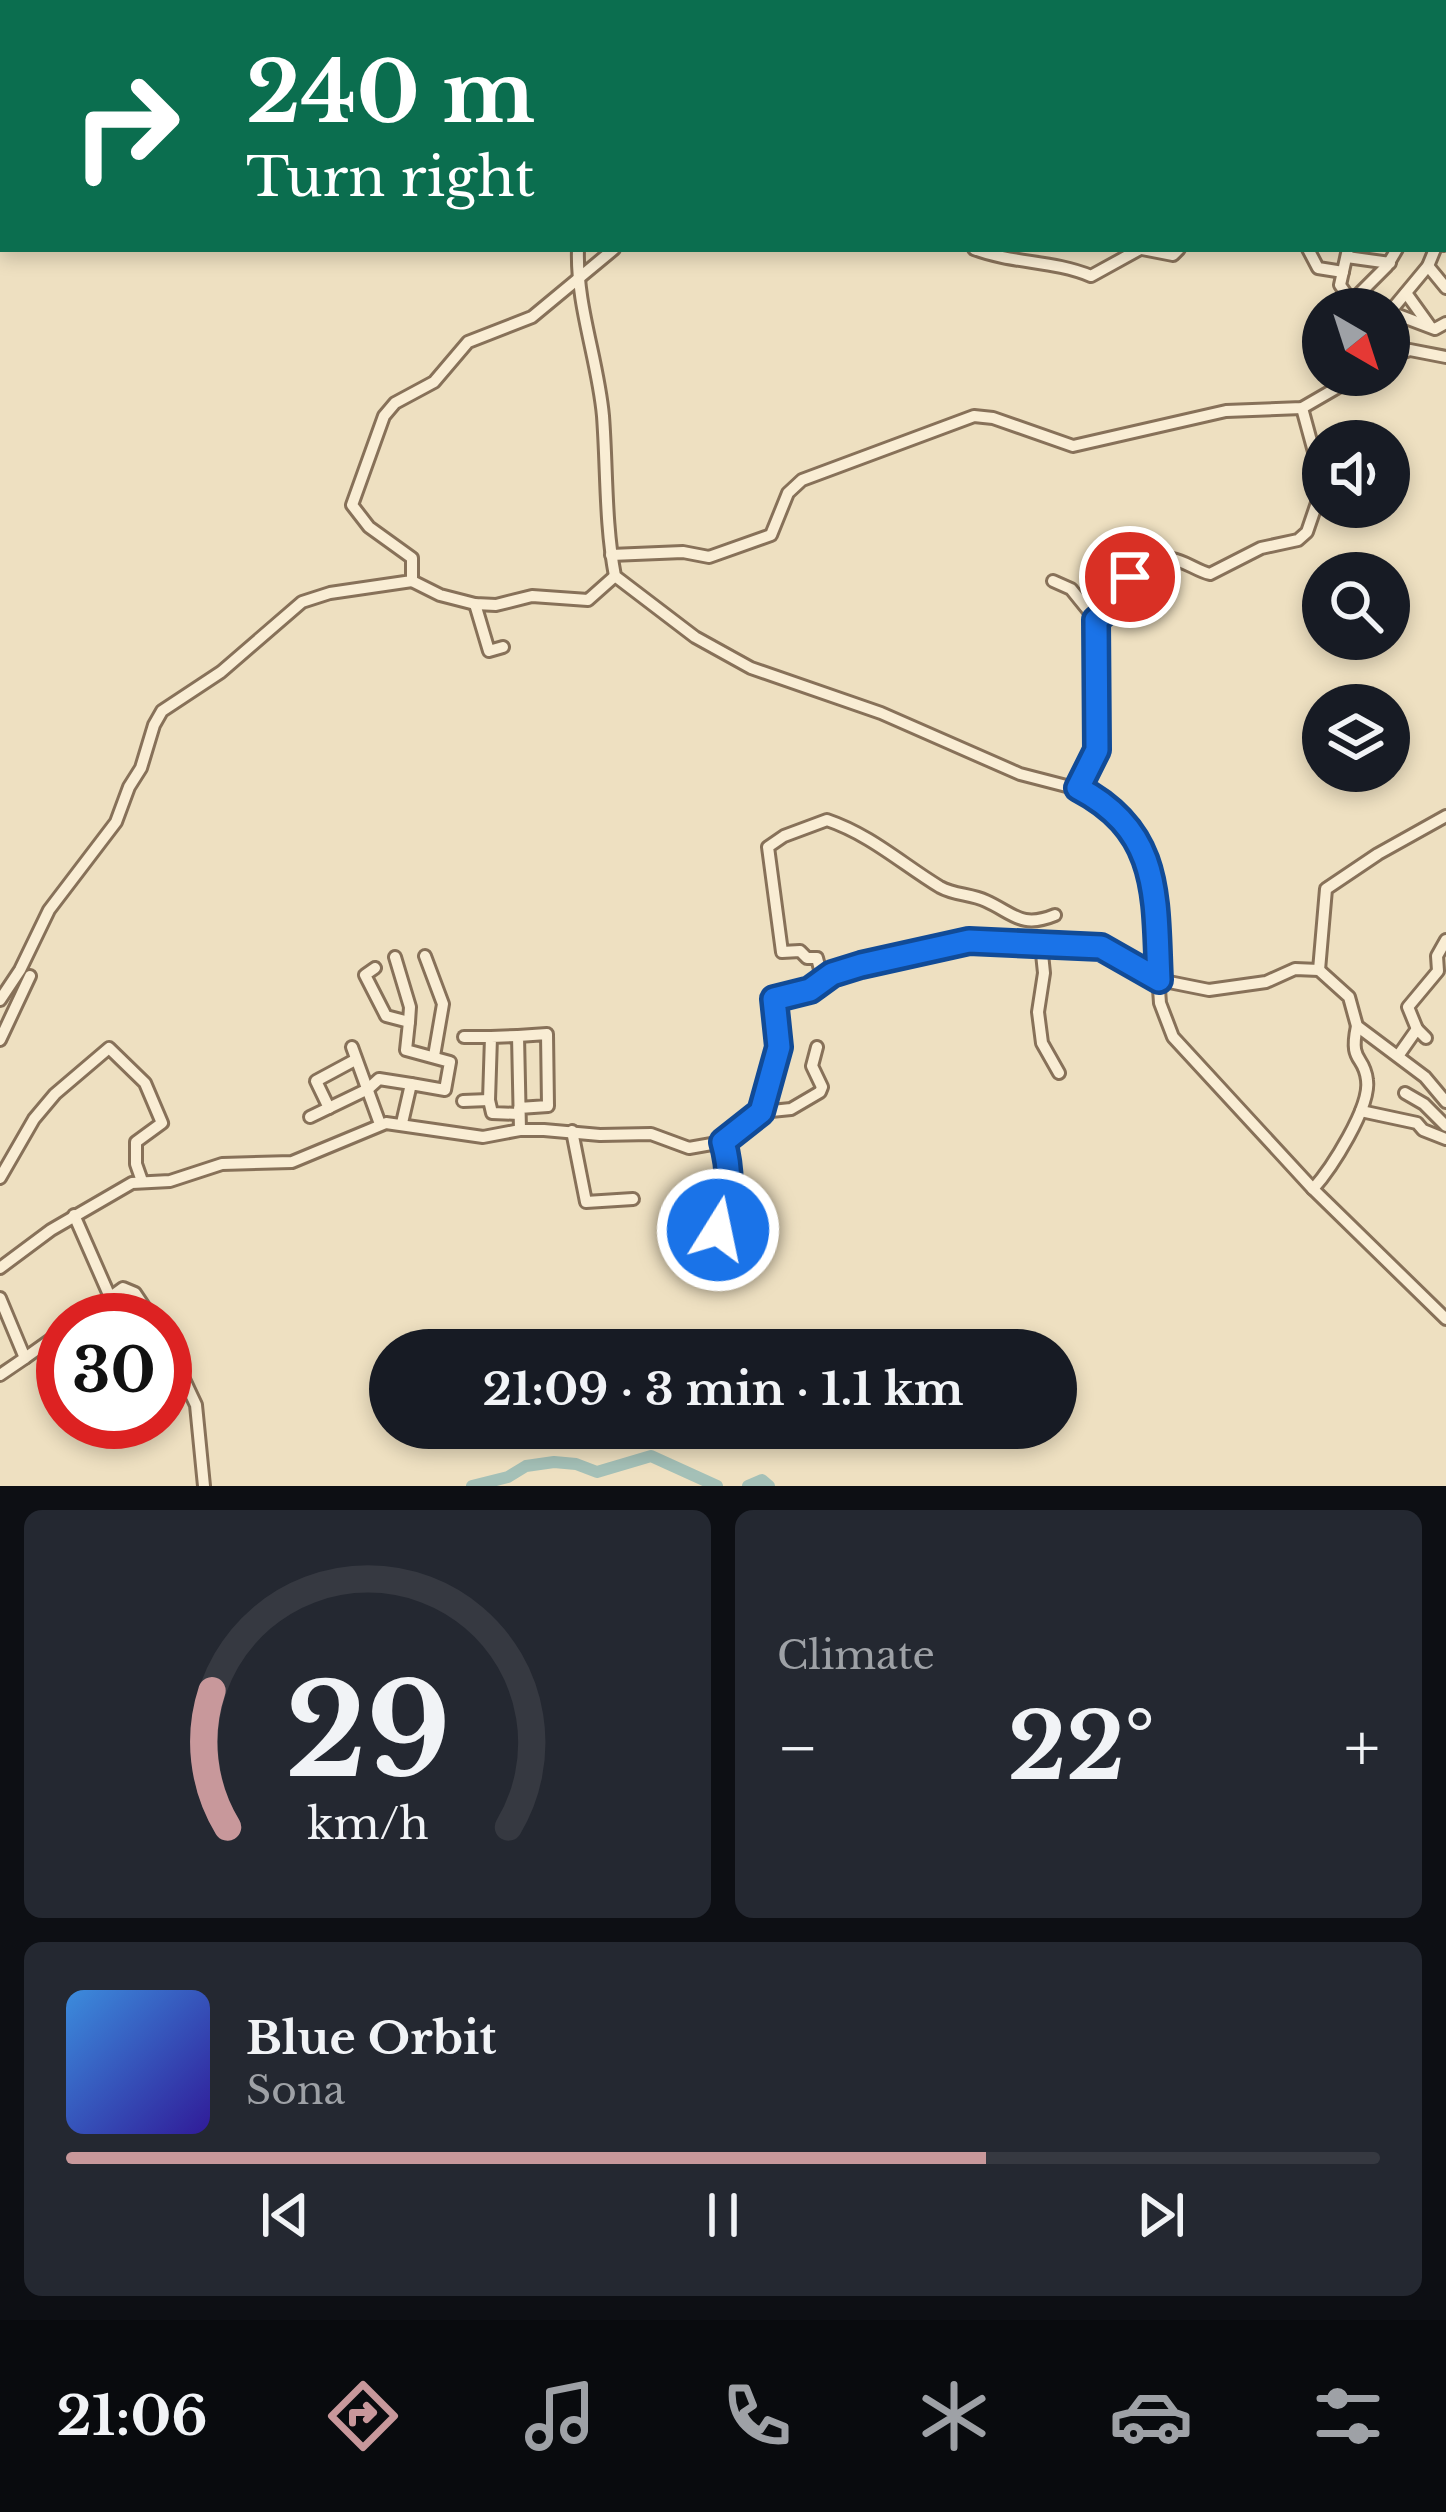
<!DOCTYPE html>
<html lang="en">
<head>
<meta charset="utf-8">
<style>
  body { margin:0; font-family:"Libre Baskerville",serif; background:#242831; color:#f1f3f6; height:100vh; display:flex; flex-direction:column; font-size:45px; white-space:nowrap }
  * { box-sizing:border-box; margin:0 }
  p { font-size:39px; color:#9ea1a6 }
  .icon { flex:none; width:66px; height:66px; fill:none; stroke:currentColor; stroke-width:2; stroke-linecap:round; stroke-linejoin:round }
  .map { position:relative; height:1486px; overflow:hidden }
  .panel { display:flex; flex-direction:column; gap:24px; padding:24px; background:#0d0f14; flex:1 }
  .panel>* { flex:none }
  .hud { position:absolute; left:0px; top:0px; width:1446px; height:252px; box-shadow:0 6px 18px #0003; background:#0b6e4f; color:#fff; overflow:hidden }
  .needle { width:78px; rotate:141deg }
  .buttons { position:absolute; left:1302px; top:288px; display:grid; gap:24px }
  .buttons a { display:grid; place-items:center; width:108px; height:108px; border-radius:50%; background:#171b24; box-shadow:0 6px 18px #0003; font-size:60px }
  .speed { position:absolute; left:36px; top:1293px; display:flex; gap:24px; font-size:60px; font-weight:700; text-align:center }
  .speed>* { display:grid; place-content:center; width:156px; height:156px; border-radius:50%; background:#171b24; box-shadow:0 6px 18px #0003; line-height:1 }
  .speed .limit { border:18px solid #d22; background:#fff; color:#111 }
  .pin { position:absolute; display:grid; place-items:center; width:102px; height:102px; color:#fff; margin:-51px; border:6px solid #fff; border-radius:50%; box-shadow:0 3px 12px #0007 }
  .me { position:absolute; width:132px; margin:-66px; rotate:10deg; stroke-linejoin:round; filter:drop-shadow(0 0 9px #0008) }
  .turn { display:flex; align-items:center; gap:42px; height:252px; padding:0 48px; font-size:54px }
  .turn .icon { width:156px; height:156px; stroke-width:2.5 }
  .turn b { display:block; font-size:84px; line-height:102px }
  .big { font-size:90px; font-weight:700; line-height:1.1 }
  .panel .widget { flex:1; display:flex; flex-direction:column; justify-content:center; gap:18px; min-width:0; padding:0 42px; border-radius:18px; background:#242831 }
  .panel .dial { align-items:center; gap:0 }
  .dial svg { height:312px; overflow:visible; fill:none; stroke:#363941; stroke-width:7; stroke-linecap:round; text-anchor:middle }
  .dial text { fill:#f1f3f6; stroke:none }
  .song { display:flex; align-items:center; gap:36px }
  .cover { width:144px; height:144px; border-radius:18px; background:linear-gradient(135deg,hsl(210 70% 55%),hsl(250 70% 35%)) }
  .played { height:12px; border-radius:6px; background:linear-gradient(90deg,#c8989b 70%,#363941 70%) }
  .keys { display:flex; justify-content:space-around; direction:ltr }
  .heat { display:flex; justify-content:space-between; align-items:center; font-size:66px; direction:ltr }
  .panel .tiles { flex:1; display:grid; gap:24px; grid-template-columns:1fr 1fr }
  .widget:last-child { grid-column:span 2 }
  .trip { position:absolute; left:369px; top:1329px; width:708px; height:120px; border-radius:60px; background:#171b24; box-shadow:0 6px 18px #0003; font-weight:700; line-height:120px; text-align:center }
  .tab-bar { display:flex; height:192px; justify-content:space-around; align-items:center; background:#090b0e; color:#9ea1a6 }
  .tab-bar .icon { width:84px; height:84px }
  .tab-bar .active { color:#c8989b }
  .tab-bar b { font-size:54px; color:#f1f3f6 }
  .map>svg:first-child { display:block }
</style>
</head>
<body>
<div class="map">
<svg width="1446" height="1486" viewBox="0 0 1446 1486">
  <rect width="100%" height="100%" fill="#eee0c1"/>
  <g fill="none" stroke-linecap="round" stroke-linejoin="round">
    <!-- river -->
    <g stroke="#a4c0b7" stroke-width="12">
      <path d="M 472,1486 L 508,1477 L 526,1466 L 554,1462 L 576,1464 L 597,1472 L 651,1456 L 717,1486"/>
      <path d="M 748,1486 L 762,1480 L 769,1486"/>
    </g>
    <defs>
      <g id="minor">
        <path d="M 66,0 L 74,3"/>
        <path d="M 585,0 L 585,3"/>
        <path d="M 810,0 L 810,3"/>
        <path d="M 1256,0 L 1259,3"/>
        <path d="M 1311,0 L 1311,3"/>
        <path d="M 8,3 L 14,0"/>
        <path d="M 230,3 L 233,0"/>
        <path d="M 878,3 L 881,0"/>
        <path d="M 992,3 L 994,0"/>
        <path d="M 1049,3 L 1050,0"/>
        <path d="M 1106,3 L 1110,0"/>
        <path d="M 1172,3 L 1173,0"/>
        <path d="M 1377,3 L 1380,0"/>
        <path d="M 1446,17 L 1446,22"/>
        <path d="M 1443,34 L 1446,42"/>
        <path d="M 1443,161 L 1446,159"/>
        <path d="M 1443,196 L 1446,201"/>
        <path d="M 1443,245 L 1446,242"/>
        <path d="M 578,249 C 576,305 598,360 603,416 C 607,470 605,523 615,576 L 695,637 L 751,668 L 881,713 L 1020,774 L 1078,789 L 1107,804 L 1138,839 L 1150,865 L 1160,1003 L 1173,1037 L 1313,1189 L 1446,1319"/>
        <path d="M 974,249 C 1014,264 1052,260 1091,276 L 1140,249"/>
        <path d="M 1142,249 L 1173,255 L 1179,249"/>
        <path d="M 1308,249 L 1318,268 L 1343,272"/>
        <path d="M 1348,249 L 1340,285 L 1347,295 L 1355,298 L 1387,266 L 1397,249"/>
        <path d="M 1347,257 L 1390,263"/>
        <path d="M 1428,266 L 1446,288"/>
        <path d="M 1406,293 L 1429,325"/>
        <path d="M 1390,312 L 1435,329 L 1446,323"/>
        <path d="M 1389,313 L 1428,266 L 1435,249"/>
        <path d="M 1389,357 L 1410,350 L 1446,357"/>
        <path d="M 611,555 L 683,552 L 709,557 L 771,535 L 788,493 L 802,480 L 974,416 L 993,418 L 1073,446 L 1226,411 L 1302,408 L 1359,375"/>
        <path d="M 412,581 L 440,595 L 475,604 L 496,605 L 532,596 L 588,600 L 615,576"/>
        <path d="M 1053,581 L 1071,589 L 1096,620"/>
        <path d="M 475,604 L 489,651 L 503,647"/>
        <path d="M 1078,789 L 1096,755 L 1096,620 C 1118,601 1135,550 1172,559 C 1185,561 1197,571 1210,574 L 1261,548 L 1298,540 L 1307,532 L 1320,494 L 1320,474 L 1302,408"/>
        <path d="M 1041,944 L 1044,973 L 1038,1012 L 1042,1043 L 1059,1073"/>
        <path d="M 425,956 L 443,1004 L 434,1056"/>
        <path d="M 395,957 L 410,1007 L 409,1022"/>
        <path d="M 375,968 L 365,975 L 386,1016 L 409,1022 L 406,1050 L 450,1062 L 445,1090 L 411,1084 L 402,1123"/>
        <path d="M 1319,970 L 1326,889 L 1378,854 L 1446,816"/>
        <path d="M 823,981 L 817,958 L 807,958 L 800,951 L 782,952 L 768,847 L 784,836 L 827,820 C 871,835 902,864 940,887 C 954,895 971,894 986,901 C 1013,913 1021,929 1055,915"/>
        <path d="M 0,1000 L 20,970 L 49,910 L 116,822 L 129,787 L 141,768 L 154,725 L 162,711 L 221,672 L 302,602 L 330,593 L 412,581 L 412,558 L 369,527 L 352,505 L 384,416 L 395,403 L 434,382 L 468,342 L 532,317 L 614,249"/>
        <path d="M 1417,1029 L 1408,1007 L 1438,971 L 1437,956 L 1446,940"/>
        <path d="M 518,1036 L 491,1037 L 489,1100 L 492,1113 L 519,1114"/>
        <path d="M 464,1037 L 491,1037"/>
        <path d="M 0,1040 L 30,976"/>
        <path d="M 352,1047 L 380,1124"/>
        <path d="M 1398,1056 L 1417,1029 L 1426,1038"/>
        <path d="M 1405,1093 L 1424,1104 L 1446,1126"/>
        <path d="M 463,1101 L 489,1100"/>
        <path d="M 329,1108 L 316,1081 L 355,1060"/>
        <path d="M 519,1108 L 548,1106 L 547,1034 L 518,1036 L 520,1130"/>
        <path d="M 1361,1111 L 1417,1123 L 1423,1130 L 1446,1139"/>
        <path d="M 761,1112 L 791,1109 L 820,1092 L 822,1087 L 812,1066 L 817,1047"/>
        <path d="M 310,1117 L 368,1089 L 379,1079 L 411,1084"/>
        <path d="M 572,1131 L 586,1202 L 633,1199"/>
        <path d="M 0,1178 L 34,1119 L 55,1094 L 109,1048 L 145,1083 L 162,1123 L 136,1142 L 136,1164 L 142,1181"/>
        <path d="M 1313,1189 C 1331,1169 1371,1107 1367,1080 C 1364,1054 1349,1064 1357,1026"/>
        <path d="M 74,1215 L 110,1297"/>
        <path d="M 706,1235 C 736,1225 731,1168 723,1142"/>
        <path d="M 0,1268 L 51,1230 L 132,1183 L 170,1181 L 222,1164 L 292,1162 L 386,1123 L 483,1137 L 520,1130 L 544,1130 L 600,1135 L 651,1134 L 689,1148 L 723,1142 L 761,1112 L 779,1047 L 774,999 L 810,990 L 832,974 L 861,965 L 969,941 L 1101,947 L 1159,980 L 1209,990 L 1266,982 L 1295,969 L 1319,970 L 1349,997 L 1357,1026 L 1425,1077 L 1446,1102"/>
        <path d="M 0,1298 L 25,1358 L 0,1375"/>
        <path d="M 79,1320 L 123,1288 L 135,1293 L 153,1320"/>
        <path d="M 165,1339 L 196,1405 L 204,1486"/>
        <path d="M 25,1358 L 63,1331"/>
      </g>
    </defs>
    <!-- minor casing -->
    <use href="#minor" stroke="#877159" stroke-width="16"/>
    <!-- minor -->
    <use href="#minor" stroke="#f9edd4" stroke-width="10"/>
  </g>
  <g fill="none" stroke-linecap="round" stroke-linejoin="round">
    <defs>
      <path id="route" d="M 718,1230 C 733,1208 730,1166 723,1142 L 761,1112 L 779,1047 L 774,999 L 810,990 L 832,974 L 861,965 L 969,941 L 1101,947 L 1159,980 C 1155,897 1162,832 1078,788 L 1097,750 L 1096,620 L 1109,609 L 1130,577"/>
    </defs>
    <!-- route casing -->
    <use href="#route" stroke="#114b97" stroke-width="30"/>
    <!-- route -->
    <use href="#route" stroke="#1a73e8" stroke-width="21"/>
  </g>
</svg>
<div class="buttons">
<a><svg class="needle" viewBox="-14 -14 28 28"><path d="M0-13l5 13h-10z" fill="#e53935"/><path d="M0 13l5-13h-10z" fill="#9ea1a6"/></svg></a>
<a><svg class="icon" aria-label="sound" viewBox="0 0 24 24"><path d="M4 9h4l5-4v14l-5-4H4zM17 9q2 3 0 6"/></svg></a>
<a><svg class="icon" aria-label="search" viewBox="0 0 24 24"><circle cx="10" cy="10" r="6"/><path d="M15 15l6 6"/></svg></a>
<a><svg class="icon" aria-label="layers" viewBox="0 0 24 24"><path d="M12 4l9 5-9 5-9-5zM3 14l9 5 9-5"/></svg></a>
</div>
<div class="speed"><div class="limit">30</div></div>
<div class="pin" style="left:1130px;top:577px;background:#d93025"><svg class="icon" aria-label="arrive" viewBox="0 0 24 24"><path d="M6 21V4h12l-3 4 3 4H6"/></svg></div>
<svg class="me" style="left:718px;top:1230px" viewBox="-20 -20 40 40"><circle r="17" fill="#1a73e8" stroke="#fff" stroke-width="3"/><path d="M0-11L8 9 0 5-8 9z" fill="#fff"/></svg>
<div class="trip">21:09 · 3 min · 1.1 km</div>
<div class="hud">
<div class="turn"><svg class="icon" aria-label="right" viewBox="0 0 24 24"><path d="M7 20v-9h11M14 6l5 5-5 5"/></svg><div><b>240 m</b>Turn right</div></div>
</div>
</div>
<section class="panel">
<div class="tiles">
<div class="widget dial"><svg viewBox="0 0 100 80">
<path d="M14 69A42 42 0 1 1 86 69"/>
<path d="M14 69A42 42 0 0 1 10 34" stroke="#c8989b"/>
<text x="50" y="56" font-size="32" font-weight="700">29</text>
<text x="50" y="72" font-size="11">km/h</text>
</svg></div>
<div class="widget"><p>Climate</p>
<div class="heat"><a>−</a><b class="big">22°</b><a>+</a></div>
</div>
<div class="widget">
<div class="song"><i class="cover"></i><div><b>Blue Orbit</b><p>Sona</p></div></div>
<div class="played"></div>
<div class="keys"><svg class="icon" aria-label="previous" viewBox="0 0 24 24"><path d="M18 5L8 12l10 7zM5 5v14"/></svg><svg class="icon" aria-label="pause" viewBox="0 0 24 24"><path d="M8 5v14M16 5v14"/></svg><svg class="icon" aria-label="next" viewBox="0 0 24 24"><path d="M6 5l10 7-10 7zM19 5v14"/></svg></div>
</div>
</div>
</section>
<nav class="tab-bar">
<b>21:06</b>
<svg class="icon active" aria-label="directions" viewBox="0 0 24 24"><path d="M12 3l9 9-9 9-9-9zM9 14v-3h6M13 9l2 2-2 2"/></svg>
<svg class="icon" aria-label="music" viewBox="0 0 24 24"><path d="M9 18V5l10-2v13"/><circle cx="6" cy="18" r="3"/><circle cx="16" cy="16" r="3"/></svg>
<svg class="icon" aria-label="phone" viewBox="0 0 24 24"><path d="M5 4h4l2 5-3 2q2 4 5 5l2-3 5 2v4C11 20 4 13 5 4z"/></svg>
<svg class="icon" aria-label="climate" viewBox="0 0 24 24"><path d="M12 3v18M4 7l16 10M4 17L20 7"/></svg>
<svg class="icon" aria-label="car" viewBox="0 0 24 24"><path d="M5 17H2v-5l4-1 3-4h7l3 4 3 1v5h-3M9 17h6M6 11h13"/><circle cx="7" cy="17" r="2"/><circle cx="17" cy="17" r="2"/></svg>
<svg class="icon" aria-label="filters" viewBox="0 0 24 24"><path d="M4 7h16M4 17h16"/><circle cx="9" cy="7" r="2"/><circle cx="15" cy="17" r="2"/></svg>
</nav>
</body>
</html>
